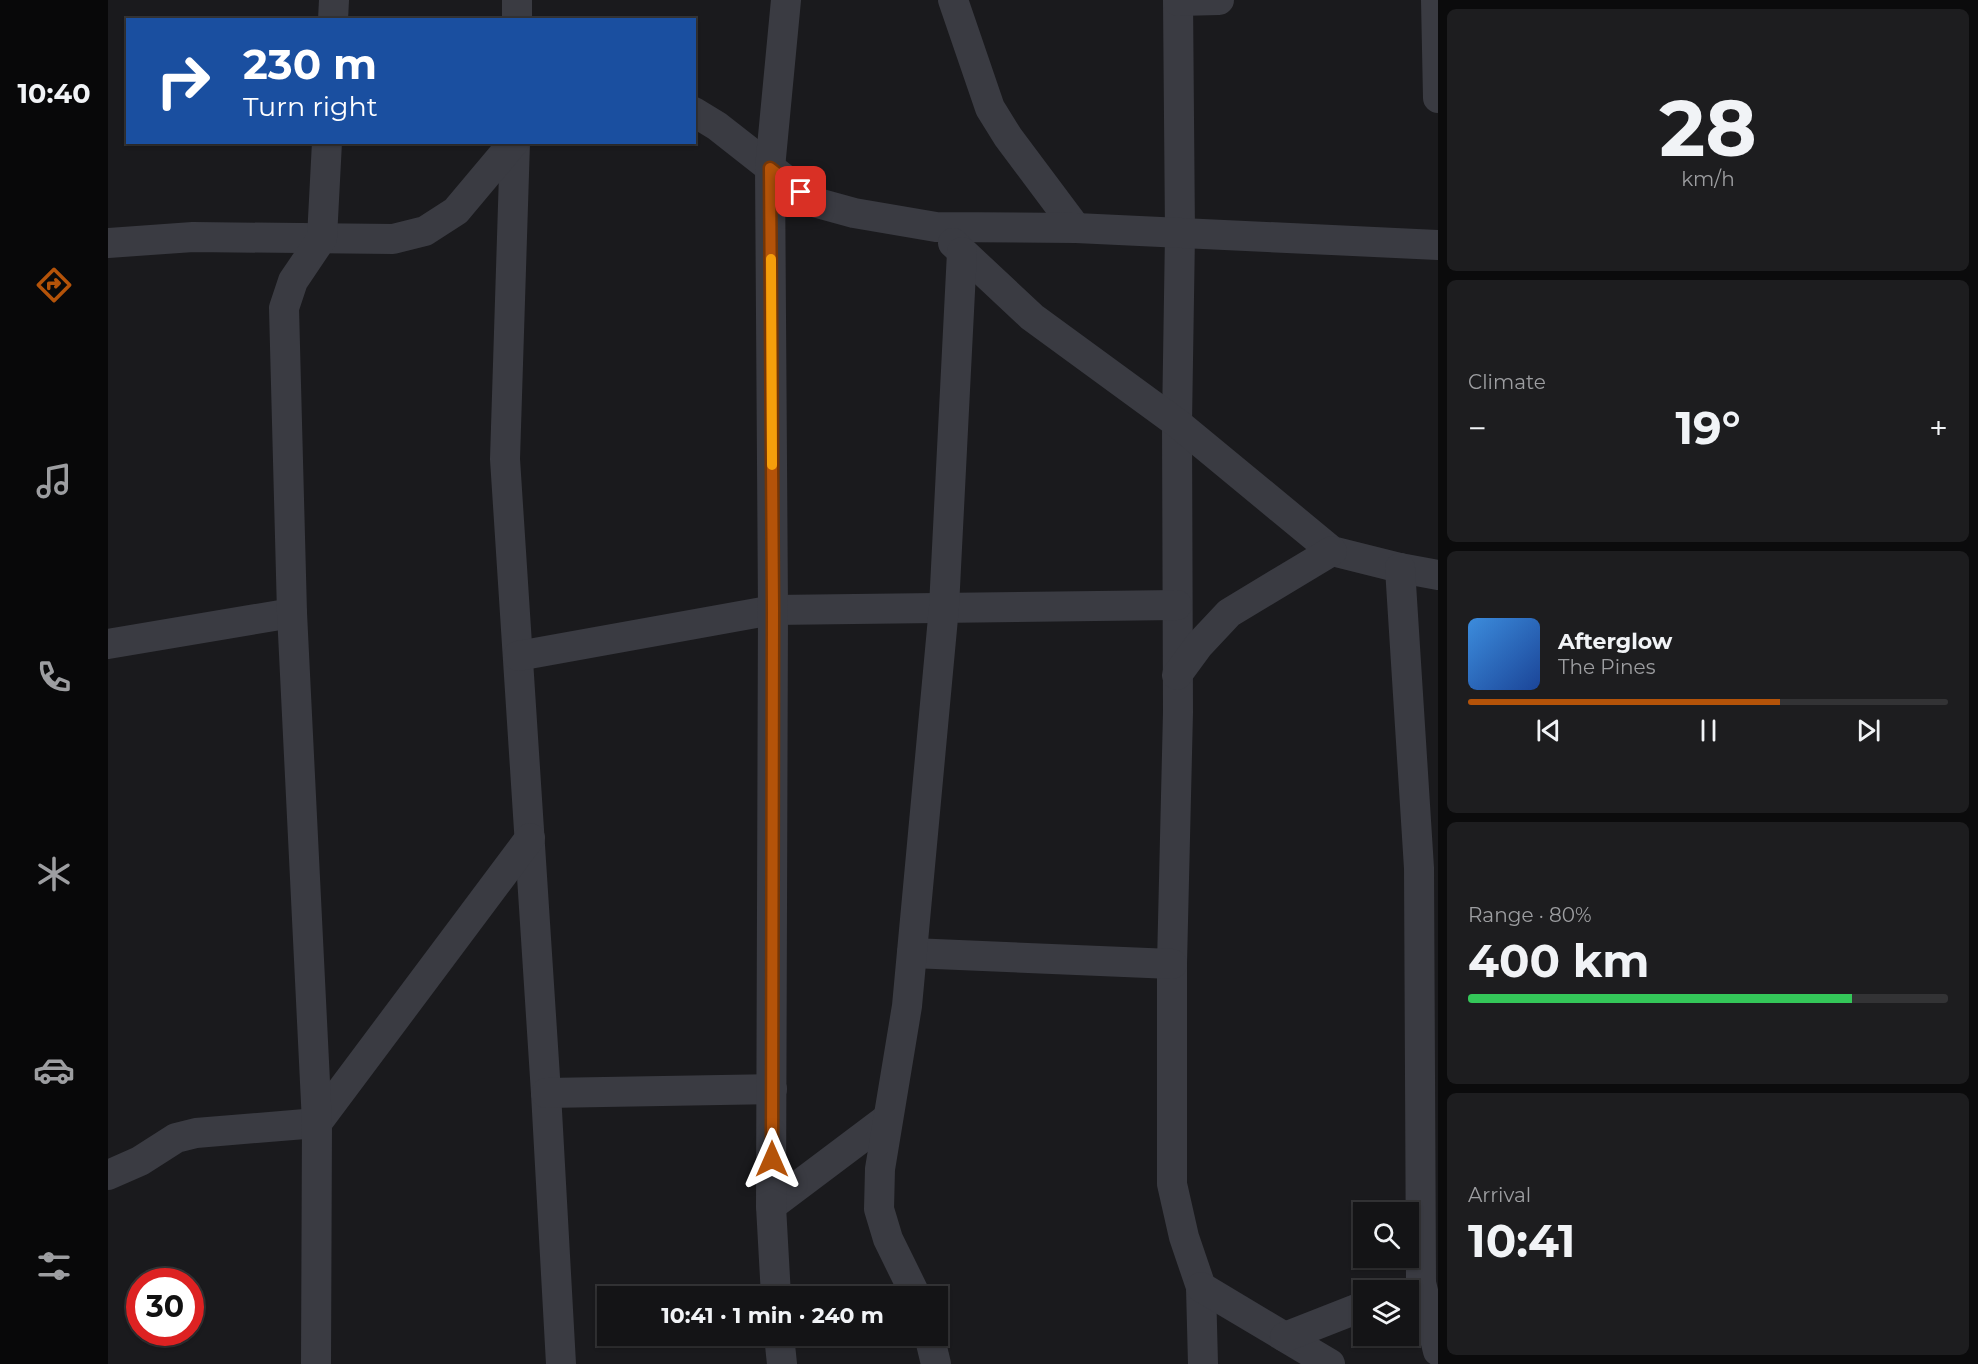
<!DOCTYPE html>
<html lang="en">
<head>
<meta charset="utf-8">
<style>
  body { margin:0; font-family:Montserrat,sans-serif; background:#1d1d1f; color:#f1f3f6; height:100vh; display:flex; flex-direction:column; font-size:22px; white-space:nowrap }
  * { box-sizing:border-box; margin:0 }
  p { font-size:20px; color:#9d9ea1 }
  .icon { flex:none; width:33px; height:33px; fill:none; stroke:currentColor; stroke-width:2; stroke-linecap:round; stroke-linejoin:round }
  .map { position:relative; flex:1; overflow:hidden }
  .sheet { display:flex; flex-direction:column; gap:9px; padding:9px; background:#0b0b0c; width:540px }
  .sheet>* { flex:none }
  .top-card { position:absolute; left:18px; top:18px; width:570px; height:126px; border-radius:0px; box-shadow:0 2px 4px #0004,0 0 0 2px #333335; background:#1a4fa0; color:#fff; overflow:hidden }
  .controls { position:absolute; left:1245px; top:1202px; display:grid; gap:12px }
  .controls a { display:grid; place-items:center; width:66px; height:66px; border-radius:0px; background:#141416; box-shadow:0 2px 4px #0004,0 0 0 2px #333335; font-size:30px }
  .speed { position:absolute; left:18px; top:1268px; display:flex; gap:12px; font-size:30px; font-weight:700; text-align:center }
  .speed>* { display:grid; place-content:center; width:78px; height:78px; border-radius:50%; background:#141416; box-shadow:0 2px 4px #0004,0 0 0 2px #333335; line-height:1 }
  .speed .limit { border:9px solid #d22; background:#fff; color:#111 }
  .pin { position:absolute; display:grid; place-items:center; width:51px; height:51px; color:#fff; margin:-26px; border-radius:12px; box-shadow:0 3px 9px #0006 }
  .me { position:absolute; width:66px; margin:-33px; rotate:0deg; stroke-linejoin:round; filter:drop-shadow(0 0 4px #0008) }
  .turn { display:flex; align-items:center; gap:21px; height:126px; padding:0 18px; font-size:27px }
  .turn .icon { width:78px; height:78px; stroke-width:2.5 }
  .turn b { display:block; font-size:42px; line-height:51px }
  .big { font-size:45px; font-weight:700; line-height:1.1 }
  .sheet .tile { flex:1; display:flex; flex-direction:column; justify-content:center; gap:9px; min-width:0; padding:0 21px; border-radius:9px; background:#1d1d1f }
  .sheet .dial { align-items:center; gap:0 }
  .dial b { font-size:78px; line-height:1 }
  .song { display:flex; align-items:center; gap:18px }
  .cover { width:72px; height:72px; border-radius:9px; background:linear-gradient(135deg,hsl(210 70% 55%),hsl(220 70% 35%)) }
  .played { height:6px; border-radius:3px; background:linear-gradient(90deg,#b45309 65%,#333335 65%) }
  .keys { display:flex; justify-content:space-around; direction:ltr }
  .heat { display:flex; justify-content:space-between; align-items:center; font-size:33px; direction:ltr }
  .charge { height:9px; border-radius:4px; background:linear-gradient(90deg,#34c759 80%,#333335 0) }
  .trip { position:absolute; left:489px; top:1286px; width:351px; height:60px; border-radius:0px; background:#141416; box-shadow:0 2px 4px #0004,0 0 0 2px #333335; font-weight:700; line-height:60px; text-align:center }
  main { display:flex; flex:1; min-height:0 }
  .menu { display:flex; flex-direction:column; width:108px; justify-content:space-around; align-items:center; background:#080809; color:#9d9ea1 }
  .menu .icon { width:42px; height:42px }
  .menu .on { color:#b45309 }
  .menu b { font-size:27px; color:#f1f3f6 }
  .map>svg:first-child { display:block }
</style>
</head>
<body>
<main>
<nav class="menu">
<b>10:40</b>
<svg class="icon on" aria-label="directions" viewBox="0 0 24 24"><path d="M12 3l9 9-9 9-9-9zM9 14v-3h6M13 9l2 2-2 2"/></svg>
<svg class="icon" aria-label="music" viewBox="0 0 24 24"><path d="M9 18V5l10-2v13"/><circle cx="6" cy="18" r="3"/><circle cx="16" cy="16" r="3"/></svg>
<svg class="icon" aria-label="phone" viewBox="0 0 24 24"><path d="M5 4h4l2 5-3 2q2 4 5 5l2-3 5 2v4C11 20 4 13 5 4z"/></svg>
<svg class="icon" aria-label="climate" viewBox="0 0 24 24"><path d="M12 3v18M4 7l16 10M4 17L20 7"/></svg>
<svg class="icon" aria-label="car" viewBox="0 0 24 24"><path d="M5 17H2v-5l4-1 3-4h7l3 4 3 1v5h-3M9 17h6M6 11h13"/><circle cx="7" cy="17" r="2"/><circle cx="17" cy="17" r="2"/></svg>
<svg class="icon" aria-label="filters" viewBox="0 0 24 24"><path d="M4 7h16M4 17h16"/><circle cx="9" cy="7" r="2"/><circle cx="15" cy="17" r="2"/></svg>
</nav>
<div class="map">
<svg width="1330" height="1364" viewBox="0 0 1330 1364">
  <rect width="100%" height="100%" fill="#1a1a1d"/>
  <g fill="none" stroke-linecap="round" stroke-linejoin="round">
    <!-- minor -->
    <g stroke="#3a3b42" stroke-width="30">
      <path d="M 845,0 L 882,108 L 900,137 L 968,228"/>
      <path d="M 1070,0 L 1072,234 L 1069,423 L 1070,712 L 1064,964 L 1064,1184 L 1076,1237 L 1093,1287 L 1095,1364"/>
      <path d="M 1328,0 L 1330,98"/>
      <path d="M 1070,1 L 1111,0"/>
      <path d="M 225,20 L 226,0"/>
      <path d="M 409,20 L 409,0"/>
      <path d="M 586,112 L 609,126 L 706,202 L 746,213 L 828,227 L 968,228 L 1330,245"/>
      <path d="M 407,142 L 397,459 L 438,1093 L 453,1364"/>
      <path d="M 0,243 L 85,237 L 285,239 L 317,231 L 348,211 L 406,142"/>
      <path d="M 845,243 L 924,317 L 1069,423 L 1224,551 L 1292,568 L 1330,575"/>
      <path d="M 1292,568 L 1311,868 L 1313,1283 L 1330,1351"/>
      <path d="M 0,644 L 184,613"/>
      <path d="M 410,656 L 665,610 L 1069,605"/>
      <path d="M 1069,675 L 1091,645 L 1121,613 L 1224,551"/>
      <path d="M 804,953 L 1064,964"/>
      <path d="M 438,1093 L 664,1089"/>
      <path d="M 0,1175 L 32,1161 L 68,1138 L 88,1133 L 209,1123 L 422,838"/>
      <path d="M 663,1206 L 780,1118"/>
      <path d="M 1093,1287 L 1222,1364"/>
      <path d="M 668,1296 L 663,1206 L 665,610 L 662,168 L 678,0"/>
      <path d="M 808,1296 L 780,1239 L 771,1209 L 772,1169 L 799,1006 L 836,607 L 854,252"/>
      <path d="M 671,1335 L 674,1364"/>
      <path d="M 821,1335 L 828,1364"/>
      <path d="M 1177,1337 L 1256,1306"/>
      <path d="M 208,1364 L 209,1123 L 184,613 L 176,308 L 185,281 L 214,238 L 219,142"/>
    </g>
  </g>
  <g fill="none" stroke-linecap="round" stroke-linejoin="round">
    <defs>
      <path id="route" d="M 664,1159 L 665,610 L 662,168 L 693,192"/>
    </defs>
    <!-- route casing -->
    <use href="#route" stroke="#753606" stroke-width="15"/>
    <!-- route -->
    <use href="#route" stroke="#b45309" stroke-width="10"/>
    <!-- slow -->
    <path stroke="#f59e0b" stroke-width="10" d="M 663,259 L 664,465"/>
  </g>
</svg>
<div class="controls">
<a><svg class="icon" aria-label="search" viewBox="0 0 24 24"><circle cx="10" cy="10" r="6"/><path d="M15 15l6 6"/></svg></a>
<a><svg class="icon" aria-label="layers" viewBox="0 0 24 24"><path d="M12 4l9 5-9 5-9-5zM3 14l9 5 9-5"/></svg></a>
</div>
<div class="speed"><div class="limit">30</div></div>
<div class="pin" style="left:693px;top:192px;background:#d93025"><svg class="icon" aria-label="arrive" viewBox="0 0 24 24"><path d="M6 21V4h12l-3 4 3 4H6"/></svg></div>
<svg class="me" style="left:664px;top:1159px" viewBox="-20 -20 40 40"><path d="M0-17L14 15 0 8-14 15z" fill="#b45309" stroke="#fff" stroke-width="4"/></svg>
<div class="trip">10:41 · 1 min · 240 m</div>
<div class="top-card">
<div class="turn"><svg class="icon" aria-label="right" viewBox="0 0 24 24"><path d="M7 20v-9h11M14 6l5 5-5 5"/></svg><div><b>230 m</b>Turn right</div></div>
</div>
</div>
<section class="sheet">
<div class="tile dial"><b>28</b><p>km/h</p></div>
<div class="tile"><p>Climate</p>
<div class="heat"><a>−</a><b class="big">19°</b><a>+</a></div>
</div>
<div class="tile">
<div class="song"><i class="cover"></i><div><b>Afterglow</b><p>The Pines</p></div></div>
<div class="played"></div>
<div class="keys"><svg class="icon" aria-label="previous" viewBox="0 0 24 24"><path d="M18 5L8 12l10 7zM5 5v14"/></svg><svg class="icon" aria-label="pause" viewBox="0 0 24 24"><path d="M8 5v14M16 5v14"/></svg><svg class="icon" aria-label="next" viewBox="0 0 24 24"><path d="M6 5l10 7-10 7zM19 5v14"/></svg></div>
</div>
<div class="tile"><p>Range · 80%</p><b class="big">400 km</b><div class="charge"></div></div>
<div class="tile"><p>Arrival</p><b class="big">10:41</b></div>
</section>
</main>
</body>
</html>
